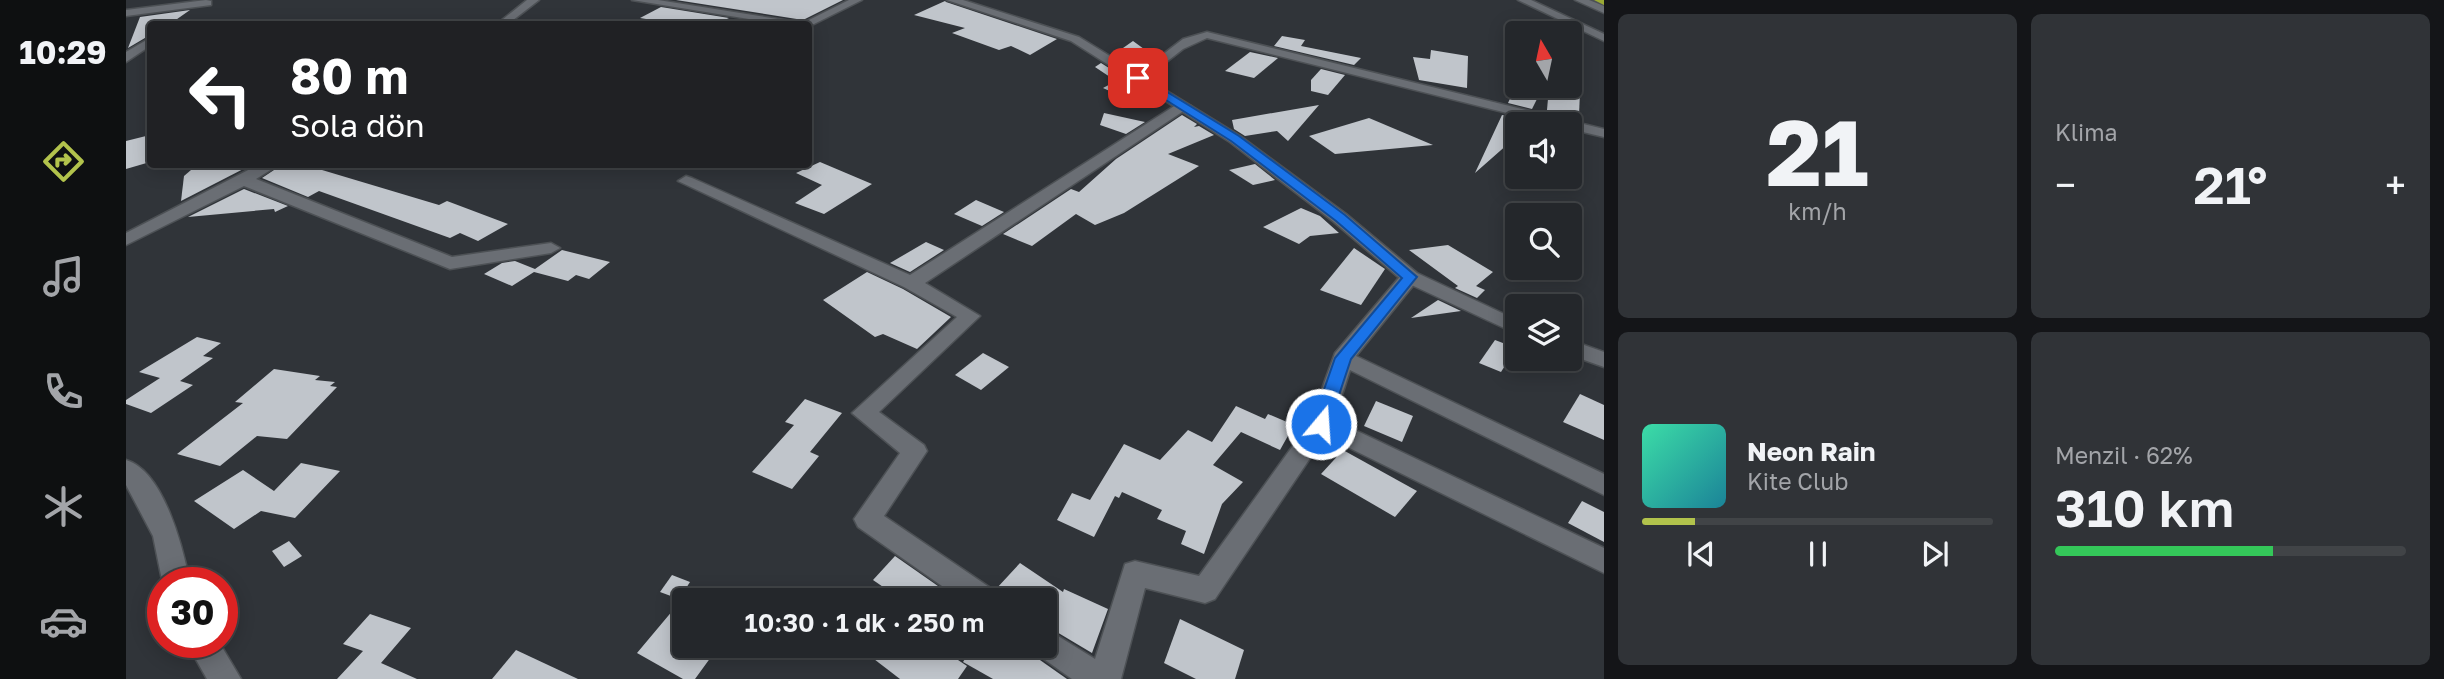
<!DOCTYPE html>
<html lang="tr">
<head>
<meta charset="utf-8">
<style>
  body { margin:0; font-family:"Golos Text",sans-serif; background:#303337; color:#f1f3f6; height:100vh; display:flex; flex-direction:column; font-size:26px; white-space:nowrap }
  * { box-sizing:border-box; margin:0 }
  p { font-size:23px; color:#a3a5a9 }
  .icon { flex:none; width:38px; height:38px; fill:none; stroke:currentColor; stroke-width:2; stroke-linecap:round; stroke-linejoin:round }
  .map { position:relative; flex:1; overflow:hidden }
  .panel { display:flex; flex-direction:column; gap:14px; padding:14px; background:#141518; width:840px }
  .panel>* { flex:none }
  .banner { position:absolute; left:21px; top:21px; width:665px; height:147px; border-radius:7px; box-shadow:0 4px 18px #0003,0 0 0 2px #414447; background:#202124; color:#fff; overflow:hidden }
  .needle { width:46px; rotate:351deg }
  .tools { position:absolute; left:1379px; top:21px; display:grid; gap:14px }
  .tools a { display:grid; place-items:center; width:77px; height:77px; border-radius:7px; background:#24272b; box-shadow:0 4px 18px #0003,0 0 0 2px #414447; font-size:35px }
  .speed { position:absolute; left:21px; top:567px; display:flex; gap:14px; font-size:35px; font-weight:700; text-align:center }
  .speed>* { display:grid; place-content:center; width:91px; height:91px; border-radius:50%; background:#24272b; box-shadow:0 4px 18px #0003,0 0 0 2px #414447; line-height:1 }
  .speed .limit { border:10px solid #d22; background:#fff; color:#111 }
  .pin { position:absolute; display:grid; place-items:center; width:60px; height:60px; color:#fff; margin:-30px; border-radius:14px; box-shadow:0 4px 10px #0006 }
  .me { position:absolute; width:77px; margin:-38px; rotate:18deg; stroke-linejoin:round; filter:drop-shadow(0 0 5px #0008) }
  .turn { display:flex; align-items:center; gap:24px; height:147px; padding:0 28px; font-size:32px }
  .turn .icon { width:91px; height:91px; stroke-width:2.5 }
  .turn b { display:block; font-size:49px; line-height:60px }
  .big { font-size:52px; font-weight:600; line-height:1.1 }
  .panel .tile { flex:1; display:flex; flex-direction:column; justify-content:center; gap:10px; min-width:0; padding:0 24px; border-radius:10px; background:#303337 }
  .panel .dial { align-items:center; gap:0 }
  .dial b { font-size:91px; line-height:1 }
  .song { display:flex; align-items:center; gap:21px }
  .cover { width:84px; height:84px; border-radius:10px; background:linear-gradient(135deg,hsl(160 70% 55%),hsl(190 70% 35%)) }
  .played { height:7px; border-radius:4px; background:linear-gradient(90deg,#b2c34c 15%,#414447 15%) }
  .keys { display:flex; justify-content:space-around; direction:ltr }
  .heat { display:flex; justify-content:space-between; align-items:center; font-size:38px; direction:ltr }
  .charge { height:10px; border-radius:5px; background:linear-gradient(90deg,#34c759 62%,#414447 0) }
  .panel .tiles { flex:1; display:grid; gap:14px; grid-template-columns:repeat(2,1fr) }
  .trip { position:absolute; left:546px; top:588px; width:385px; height:70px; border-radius:7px; background:#24272b; box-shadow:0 4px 18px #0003,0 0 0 2px #414447; font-weight:600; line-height:70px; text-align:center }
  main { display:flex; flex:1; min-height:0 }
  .dock { display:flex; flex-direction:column; width:126px; justify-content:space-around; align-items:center; background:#0e1011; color:#a3a5a9 }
  .dock .icon { width:49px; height:49px }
  .dock .current { color:#b2c34c }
  .dock b { font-size:32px; color:#f1f3f6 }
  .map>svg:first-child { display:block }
</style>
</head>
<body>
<main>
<nav class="dock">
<b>10:29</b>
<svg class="icon current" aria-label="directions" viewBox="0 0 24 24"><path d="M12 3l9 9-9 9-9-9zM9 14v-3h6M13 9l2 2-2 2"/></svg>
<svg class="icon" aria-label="music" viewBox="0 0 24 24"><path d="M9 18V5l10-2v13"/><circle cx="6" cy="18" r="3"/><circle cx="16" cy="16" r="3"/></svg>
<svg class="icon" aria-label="phone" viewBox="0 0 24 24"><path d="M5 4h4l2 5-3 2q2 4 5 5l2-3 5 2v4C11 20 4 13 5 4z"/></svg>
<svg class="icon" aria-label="climate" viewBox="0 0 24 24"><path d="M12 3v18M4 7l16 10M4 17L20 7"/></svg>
<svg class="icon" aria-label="car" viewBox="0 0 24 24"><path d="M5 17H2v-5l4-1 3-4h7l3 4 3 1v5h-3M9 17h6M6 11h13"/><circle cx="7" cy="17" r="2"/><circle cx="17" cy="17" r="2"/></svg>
</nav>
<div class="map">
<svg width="1478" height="679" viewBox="0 0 1478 679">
  <rect width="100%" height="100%" fill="#303439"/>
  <!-- building -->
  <g fill="#c0c5cb">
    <path d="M 550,0 L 717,0 L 677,20 Z"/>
    <path d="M 819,1 L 820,2 L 931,39 L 904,55 L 885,46 L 873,50 L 826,33 L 839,28 L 788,15 Z"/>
    <path d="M 535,7 L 603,18 L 590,24 L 550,24 L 514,18 Z"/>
    <path d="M 64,10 L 44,24 L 24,24 L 24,35 L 2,48 L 14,17 Z"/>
    <path d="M 1156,36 L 1179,40 L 1175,46 L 1235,58 L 1228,65 L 1148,46 Z"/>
    <path d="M 1007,41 L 1029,57 L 1012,70 L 987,55 Z"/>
    <path d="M 1305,50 L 1342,56 L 1341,88 L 1293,80 L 1287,57 L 1304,59 Z"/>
    <path d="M 1124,52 L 1152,58 L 1128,78 L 1099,71 Z"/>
    <path d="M 975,63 L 1018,90 L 999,98 L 977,88 L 990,81 L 969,67 Z"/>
    <path d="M 1195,69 L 1219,75 L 1202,95 L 1185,91 L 1185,80 Z"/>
    <path d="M 1391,83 L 1391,87 L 1414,93 L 1406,109 L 1382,103 Z"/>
    <path d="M 1423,87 L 1454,92 L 1453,115 L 1421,110 Z"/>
    <path d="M 1193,105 L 1162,141 L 1151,131 L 1119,136 L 1108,129 L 1106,120 Z"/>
    <path d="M 978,113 L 1019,122 L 1000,134 L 974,125 Z"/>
    <path d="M 1056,115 L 1071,124 L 1068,127 L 1073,126 L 1088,135 L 1042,154 L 1073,166 L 998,213 L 969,225 L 950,214 L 906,246 L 877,234 L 945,189 L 953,192 L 990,159 Z"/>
    <path d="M 1376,115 L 1400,121 L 1399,124 L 1391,124 L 1391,136 L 1349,173 Z"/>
    <path d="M 1243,118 L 1307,145 L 1209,154 L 1183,136 Z"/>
    <path d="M 24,135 L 24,162 L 0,169 L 0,141 Z"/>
    <path d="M 694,162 L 746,184 L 698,214 L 669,203 L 696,185 L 670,173 Z"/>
    <path d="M 72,164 L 127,164 L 55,201 L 58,176 Z"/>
    <path d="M 157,164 L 176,164 L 313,205 L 321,201 L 382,224 L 352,241 L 334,233 L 324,238 L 193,191 L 182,197 L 136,178 Z"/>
    <path d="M 1129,164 L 1149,180 L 1127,185 L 1103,170 Z"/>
    <path d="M 118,189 L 162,206 L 149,212 L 148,209 L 62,217 Z"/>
    <path d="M 850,200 L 878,212 L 856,226 L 828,214 Z"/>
    <path d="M 1175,208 L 1194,216 L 1213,233 L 1184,236 L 1173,244 L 1137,227 Z"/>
    <path d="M 800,242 L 818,250 L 784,272 L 764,263 Z"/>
    <path d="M 1322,245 L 1367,272 L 1350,286 L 1359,290 L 1351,298 L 1329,288 L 1332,286 L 1283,250 Z"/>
    <path d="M 1228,248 L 1259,269 L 1235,305 L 1194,290 Z"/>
    <path d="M 436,250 L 484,262 L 463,279 L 450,275 L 442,281 L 408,272 L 386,286 L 358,274 L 376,263 L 389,261 L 409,269 Z"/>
    <path d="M 741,272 L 777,289 L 825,317 L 791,349 L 757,334 L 749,337 L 697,300 Z"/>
    <path d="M 1312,300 L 1335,311 L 1285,318 Z"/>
    <path d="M 71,337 L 95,343 L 77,356 L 87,358 L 54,381 L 67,385 L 25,413 L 0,404 L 0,400 L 34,378 L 13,372 Z"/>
    <path d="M 1369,340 L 1390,348 L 1375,372 L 1353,363 Z"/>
    <path d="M 857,353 L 883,367 L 855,390 L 829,375 Z"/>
    <path d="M 148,369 L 194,376 L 189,380 L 209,382 L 204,386 L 211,387 L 161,439 L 131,436 L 94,466 L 51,454 L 117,403 L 109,402 Z"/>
    <path d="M 1454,394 L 1478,405 L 1478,440 L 1437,422 Z"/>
    <path d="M 679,399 L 716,413 L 684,452 L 693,456 L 666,489 L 626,472 L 668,425 L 659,422 Z"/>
    <path d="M 1250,401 L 1287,416 L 1276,442 L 1238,426 Z"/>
    <path d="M 1110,406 L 1139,419 L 1142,414 L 1168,425 L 1154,450 L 1115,432 L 1087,465 L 1117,482 L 1096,504 L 1078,554 L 1055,544 L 1060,531 L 1031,519 L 1036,510 L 996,492 L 993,498 L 989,496 L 968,537 L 931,520 L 946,493 L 964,500 L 998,444 L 1034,460 L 1062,430 L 1086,442 Z"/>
    <path d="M 1217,450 L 1291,491 L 1269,517 L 1195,474 Z"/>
    <path d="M 175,463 L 214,471 L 169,518 L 135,511 L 108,529 L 68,501 L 117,470 L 148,491 Z"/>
    <path d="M 1456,501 L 1478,512 L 1478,542 L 1442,523 Z"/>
    <path d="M 163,541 L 176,556 L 158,567 L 146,551 Z"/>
    <path d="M 769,556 L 832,600 L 776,600 L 747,580 Z"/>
    <path d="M 894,563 L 937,592 L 938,589 L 982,609 L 966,653 L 919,625 L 919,600 L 877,600 L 870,589 Z"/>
    <path d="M 546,575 L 564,582 L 553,599 L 534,592 Z"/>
    <path d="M 558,597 L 558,646 L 593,646 L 569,679 L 557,679 L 511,653 Z"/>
    <path d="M 244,614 L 285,628 L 255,663 L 291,679 L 211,679 L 237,651 L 217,644 Z"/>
    <path d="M 1054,619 L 1118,650 L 1109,679 L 1070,679 L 1038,663 Z"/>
    <path d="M 731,646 L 811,646 L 841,666 L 832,679 L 774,679 Z"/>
    <path d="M 847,646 L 894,646 L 941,679 L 867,679 L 837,662 Z"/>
    <path d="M 390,650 L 452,679 L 366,679 Z"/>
  </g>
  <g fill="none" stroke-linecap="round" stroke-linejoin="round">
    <defs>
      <g id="street">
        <path d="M 80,0 L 85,1 L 85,5 L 0,16 L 0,10 Z"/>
        <path d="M 401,0 L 413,0 L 382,24 L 371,24 Z"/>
        <path d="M 506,0 L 532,0 L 677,23 L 723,0 L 736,0 L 682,27 L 682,24 L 653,24 Z"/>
        <path d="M 1392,0 L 1405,0 L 1478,34 L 1478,41 Z"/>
        <path d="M 1081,32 L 1478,129 L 1478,137 L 1444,129 L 1444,124 L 1425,124 L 1081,38 L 1057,49 L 1016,81 L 1006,78 L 1057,39 Z"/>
        <path d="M 24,38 L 24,46 L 0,62 L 0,52 Z"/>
        <path d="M 1053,103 L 1065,106 L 799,283 L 854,316 L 753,412 L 798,445 L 801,451 L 758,516 L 869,591 L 874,600 L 836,600 L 732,527 L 728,519 L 774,453 L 726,413 L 831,317 L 778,287 L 552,181 L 560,176 L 566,178 L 784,275 Z"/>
        <path d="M 134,164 L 154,164 L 130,179 L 326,257 L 425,243 L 434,248 L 425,253 L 324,269 L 118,186 L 0,245 L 0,233 Z"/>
        <path d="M 1284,271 L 1294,277 L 1230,356 L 1478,474 L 1478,495 L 1224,370 L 1208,420 L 1478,548 L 1478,573 L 1199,436 L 1089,599 L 1079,603 L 1019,588 L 995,679 L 946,679 L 908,652 L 905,646 L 919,646 L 919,628 L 969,659 L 999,564 L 1009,561 L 1073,576 L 1184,422 L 1209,353 L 1277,273 Z"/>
      </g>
      <g id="secondary">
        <path d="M 821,0 L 837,0 L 953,37 L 1114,136 L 1220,214 L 1291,273 L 1391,320 L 1391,334 L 1277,281 L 1208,222 L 1104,142 L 945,41 Z"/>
        <path d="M 1449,0 L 1463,0 L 1478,6 L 1478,13 Z"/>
        <path d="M 1444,340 L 1478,352 L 1478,367 L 1444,355 Z"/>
        <path d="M 0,460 C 38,471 57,548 64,583 L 37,583 L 37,585 L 27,536 L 0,485 Z"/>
        <path d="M 60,642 L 93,642 L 115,679 L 81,679 Z"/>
      </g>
      <path id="highway" d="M 1468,0 L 1478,0 L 1478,5 Z"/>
    </defs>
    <!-- street casing -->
    <use href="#street" stroke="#4d5155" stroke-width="3"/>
    <!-- secondary casing -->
    <use href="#secondary" stroke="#4d5155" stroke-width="3"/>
    <!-- highway casing -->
    <use href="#highway" stroke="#4d5155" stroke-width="3"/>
    <!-- street -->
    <use href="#street" fill="#6a6e74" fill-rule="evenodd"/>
    <!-- secondary -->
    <use href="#secondary" fill="#6a6e74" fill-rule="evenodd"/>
    <!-- highway -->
    <use href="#highway" fill="#9aa934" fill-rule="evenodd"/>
  </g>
  <!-- route -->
  <path fill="#1a73e8" stroke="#114b97" stroke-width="2" d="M 1008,76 L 1015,76 L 1113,136 L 1219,215 L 1291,277 L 1225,359 L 1202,428 L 1195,430 L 1186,424 L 1209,358 L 1276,278 L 1210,221 L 1105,141 L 1008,80 Z"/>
</svg>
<div class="tools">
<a><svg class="needle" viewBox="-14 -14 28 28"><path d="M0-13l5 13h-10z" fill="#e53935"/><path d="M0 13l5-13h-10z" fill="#a3a5a9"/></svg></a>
<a><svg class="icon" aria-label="sound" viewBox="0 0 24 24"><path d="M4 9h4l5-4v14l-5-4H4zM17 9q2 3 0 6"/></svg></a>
<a><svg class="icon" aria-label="search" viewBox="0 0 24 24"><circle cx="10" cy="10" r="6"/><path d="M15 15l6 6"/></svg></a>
<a><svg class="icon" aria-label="layers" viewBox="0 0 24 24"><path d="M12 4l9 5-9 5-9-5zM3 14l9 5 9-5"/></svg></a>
</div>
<div class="speed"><div class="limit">30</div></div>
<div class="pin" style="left:1012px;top:78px;background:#d93025"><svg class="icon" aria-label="arrive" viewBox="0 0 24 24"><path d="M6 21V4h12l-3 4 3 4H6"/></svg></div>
<svg class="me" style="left:1195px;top:424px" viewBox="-20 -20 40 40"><circle r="17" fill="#1a73e8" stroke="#fff" stroke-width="3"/><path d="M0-11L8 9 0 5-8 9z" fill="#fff"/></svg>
<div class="trip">10:30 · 1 dk · 250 m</div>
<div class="banner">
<div class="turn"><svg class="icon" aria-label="left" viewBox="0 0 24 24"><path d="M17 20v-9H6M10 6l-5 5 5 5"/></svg><div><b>80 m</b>Sola dön</div></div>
</div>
</div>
<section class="panel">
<div class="tiles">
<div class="tile dial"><b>21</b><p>km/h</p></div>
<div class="tile"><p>Klima</p>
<div class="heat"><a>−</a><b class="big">21°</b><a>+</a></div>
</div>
<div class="tile">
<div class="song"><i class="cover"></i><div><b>Neon Rain</b><p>Kite Club</p></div></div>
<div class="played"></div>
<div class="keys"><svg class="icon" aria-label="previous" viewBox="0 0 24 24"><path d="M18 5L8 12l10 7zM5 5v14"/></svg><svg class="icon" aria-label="pause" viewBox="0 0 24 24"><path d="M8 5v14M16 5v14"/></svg><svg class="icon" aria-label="next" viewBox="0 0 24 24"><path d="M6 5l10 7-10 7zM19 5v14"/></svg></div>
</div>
<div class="tile"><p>Menzil · 62%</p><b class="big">310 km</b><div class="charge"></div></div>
</div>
</section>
</main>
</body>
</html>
